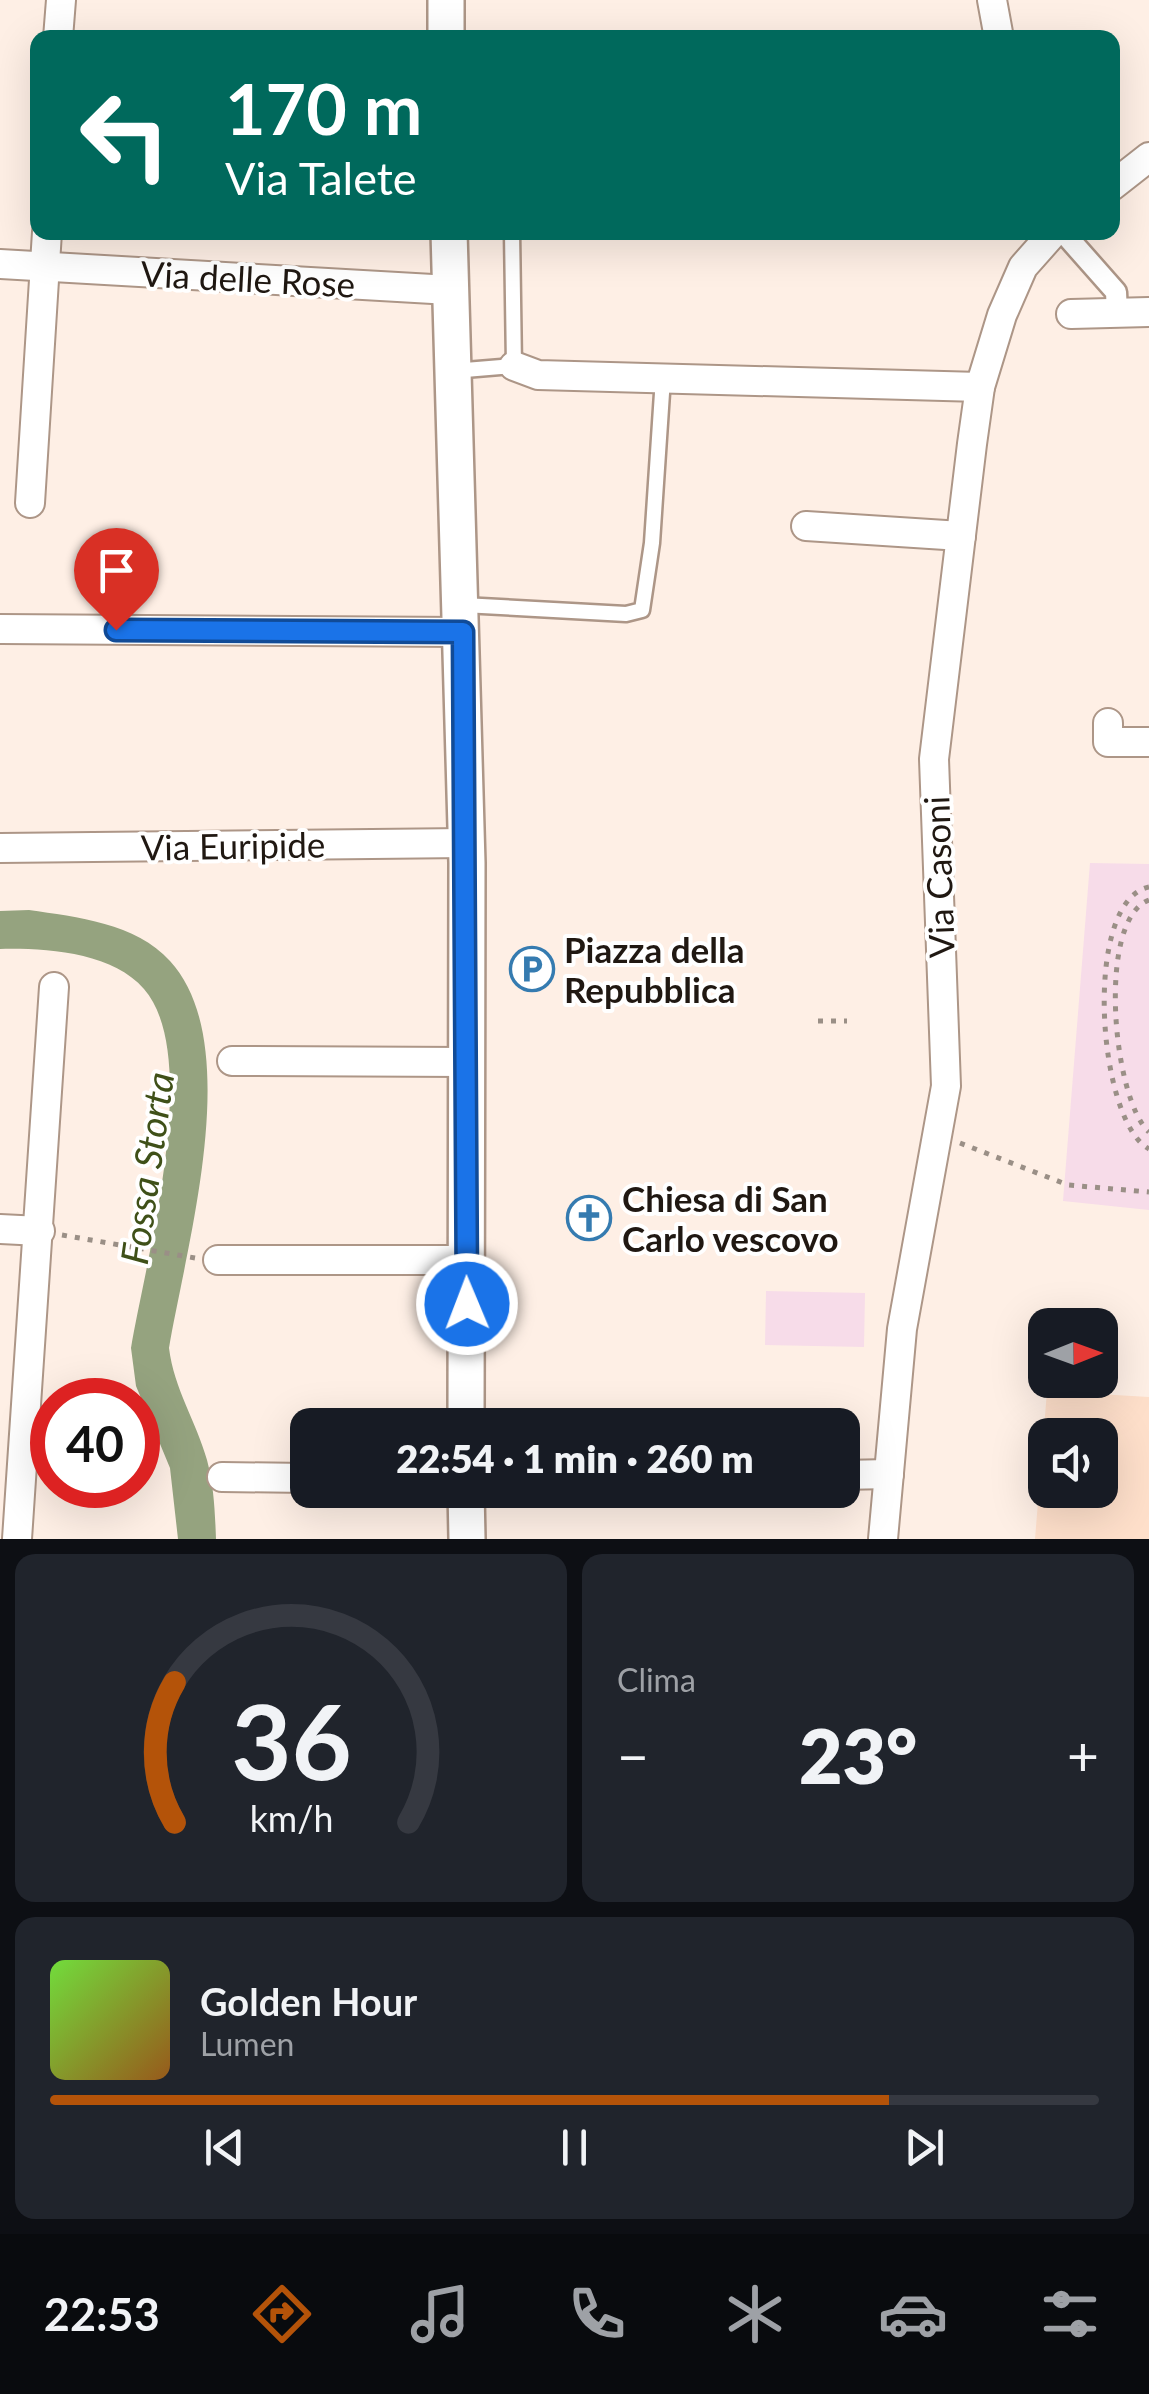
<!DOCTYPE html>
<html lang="it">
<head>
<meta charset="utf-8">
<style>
  body { margin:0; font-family:Lato,sans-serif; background:#20242c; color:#f1f3f6; height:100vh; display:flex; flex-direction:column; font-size:38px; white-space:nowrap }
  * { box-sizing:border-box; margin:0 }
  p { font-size:32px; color:#9ea1a6 }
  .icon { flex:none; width:55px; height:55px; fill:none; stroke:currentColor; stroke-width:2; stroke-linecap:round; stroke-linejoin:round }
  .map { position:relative; height:1539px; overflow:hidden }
  .details { display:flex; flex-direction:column; gap:15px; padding:15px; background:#0d0f14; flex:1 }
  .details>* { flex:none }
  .guide { position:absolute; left:30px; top:30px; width:1090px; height:210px; border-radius:20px; box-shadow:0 10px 40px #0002; background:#00695c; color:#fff; overflow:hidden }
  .needle { width:65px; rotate:89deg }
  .fabs { position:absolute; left:1028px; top:1308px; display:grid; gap:20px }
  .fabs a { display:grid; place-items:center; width:90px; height:90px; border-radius:20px; background:#171b24; box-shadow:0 10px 40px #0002; font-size:50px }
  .speed { position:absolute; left:30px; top:1378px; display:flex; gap:20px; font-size:50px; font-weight:700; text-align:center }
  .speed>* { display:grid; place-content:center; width:130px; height:130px; border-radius:50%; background:#171b24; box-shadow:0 10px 40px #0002; line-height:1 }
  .speed .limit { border:15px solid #d22; background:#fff; color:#111 }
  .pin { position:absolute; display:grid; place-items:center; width:85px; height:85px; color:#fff; margin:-102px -42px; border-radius:50% 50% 50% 0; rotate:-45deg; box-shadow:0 0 10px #0007 }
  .pin .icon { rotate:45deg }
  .me { position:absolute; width:110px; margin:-55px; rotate:359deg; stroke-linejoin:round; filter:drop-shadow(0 0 8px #0008) }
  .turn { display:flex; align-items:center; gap:35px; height:210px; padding:0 30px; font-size:45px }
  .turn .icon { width:130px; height:130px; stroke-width:2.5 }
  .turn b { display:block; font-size:70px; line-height:85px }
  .big { font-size:75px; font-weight:800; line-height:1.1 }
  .details .widget { flex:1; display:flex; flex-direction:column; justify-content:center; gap:15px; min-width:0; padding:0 35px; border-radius:20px; background:#20242c }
  .details .dial { align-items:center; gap:0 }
  .dial svg { height:260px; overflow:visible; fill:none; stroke:#363941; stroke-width:7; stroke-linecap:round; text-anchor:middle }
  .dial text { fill:#f1f3f6; stroke:none }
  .song { display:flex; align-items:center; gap:30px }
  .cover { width:120px; height:120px; border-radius:15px; background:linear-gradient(135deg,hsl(100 70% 55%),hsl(30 70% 35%)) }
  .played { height:10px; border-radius:5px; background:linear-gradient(90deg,#b45309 80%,#363941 80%) }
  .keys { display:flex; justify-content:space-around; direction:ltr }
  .heat { display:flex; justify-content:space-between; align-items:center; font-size:55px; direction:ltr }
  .details .tiles { flex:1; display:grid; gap:15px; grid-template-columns:1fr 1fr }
  .widget:last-child { grid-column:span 2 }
  .trip { position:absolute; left:290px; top:1408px; width:570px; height:100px; border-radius:20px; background:#171b24; box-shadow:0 10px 40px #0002; font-weight:800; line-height:100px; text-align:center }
  .tabs { display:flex; height:160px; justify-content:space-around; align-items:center; background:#090b0e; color:#9ea1a6 }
  .tabs .icon { width:70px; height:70px }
  .tabs .active { color:#b45309 }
  .tabs b { font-size:45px; color:#f1f3f6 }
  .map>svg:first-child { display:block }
</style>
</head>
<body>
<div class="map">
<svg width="1149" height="1539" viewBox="0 0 1149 1539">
  <rect width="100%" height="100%" fill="#feefe5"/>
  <!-- built -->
  <path fill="#fedfca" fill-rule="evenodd" d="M 1047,1391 L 1149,1397 L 1149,1539 L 1035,1539 ZM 1045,1435 L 1100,1435 L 1100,1490 L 1045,1490 Z"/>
  <!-- green -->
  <g fill="#f7dce9">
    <path d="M 1090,863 L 1149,864 L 1149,1210 L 1063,1201 Z"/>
    <path d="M 766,1291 L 865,1293 L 864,1347 L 765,1345 Z"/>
  </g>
  <!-- water -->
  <path fill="#95a37f" d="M 29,910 C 77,917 136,923 170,961 C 246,1044 186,1246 169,1348 C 174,1389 196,1421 207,1460 C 214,1486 215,1512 216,1539 L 178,1539 L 170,1468 L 136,1386 L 131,1348 C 145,1263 203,1057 144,989 C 112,952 45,948 0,949 L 0,911 Z"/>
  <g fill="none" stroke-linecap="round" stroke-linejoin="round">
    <defs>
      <g id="service">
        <path d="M 453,371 L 514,366 L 512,232"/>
        <path d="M 463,605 L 626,614 L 642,610 L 652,543 L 663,378"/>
      </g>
      <path id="pedestrian" d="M 1063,232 L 1116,292 L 1117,313"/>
      <g id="minor">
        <path d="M 992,0 L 999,38"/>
        <path d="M 58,38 L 61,0"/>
        <path d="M 1112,186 L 1149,157"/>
        <path d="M 0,264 L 450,290"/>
        <path d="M 1071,314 L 1149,312"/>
        <path d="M 514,366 L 538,375 L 980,387"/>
        <path d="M 30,503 L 47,232"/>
        <path d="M 806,526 L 961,536"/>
        <path d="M 0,629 L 463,632"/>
        <path d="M 1108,723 L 1108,742 L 1149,742"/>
        <path d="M 0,848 L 466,843"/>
        <path d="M 232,1061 L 466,1062"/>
        <path d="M 0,1229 L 40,1231"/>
        <path d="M 218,1260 L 467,1260"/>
        <path d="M 842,1475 L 889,1474"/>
        <path d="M 222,1477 L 308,1478"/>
        <path d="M 17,1539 L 54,987"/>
        <path d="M 883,1539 L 902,1329 L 946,1086 L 934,759 L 972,444 L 980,387 L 1002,315 L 1023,267 L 1054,232"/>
      </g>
      <g id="tertiary">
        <path d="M 446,0 L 446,38"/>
        <path d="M 449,232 L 467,863 L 466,1425"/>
        <path d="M 466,1490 L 467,1539"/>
      </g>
    </defs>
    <!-- service casing -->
    <use href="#service" stroke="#ad9687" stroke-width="19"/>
    <!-- pedestrian casing -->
    <use href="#pedestrian" stroke="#ad9687" stroke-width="25"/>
    <!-- minor casing -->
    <use href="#minor" stroke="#ad9687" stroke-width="32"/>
    <!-- tertiary casing -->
    <use href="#tertiary" stroke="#ad9687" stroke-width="40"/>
    <!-- path -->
    <g stroke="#9a8f86" stroke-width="5" stroke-dasharray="5 8" stroke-linecap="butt">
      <path d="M 1149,887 C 1082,901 1097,1121 1149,1149"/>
      <path d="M 1149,900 C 1096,920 1113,1100 1149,1132"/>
      <path d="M 818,1021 L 847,1021"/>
      <path d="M 960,1143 L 1068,1185 L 1149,1192"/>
      <path d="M 62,1235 L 195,1258"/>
    </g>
    <!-- service -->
    <use href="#service" stroke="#fff" stroke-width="14"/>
    <!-- pedestrian -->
    <use href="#pedestrian" stroke="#fff" stroke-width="20"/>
    <!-- minor -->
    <use href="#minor" stroke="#fff" stroke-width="28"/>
    <!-- tertiary -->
    <use href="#tertiary" stroke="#fff" stroke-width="35"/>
  </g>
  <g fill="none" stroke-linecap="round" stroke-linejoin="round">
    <defs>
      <path id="route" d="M 116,630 L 463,632 L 467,1304"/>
    </defs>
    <!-- route casing -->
    <use href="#route" stroke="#114b97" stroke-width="25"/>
    <!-- route -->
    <use href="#route" stroke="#1a73e8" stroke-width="18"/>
  </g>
  <!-- icons -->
  <defs>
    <symbol id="parking-ring" viewBox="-11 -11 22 22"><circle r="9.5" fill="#fff" stroke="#357bb0" stroke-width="1.5"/><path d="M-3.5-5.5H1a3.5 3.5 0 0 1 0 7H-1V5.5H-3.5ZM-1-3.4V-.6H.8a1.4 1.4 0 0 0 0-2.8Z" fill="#357bb0"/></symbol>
    <symbol id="church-ring" viewBox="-11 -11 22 22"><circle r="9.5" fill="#fff" stroke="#357bb0" stroke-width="1.5"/><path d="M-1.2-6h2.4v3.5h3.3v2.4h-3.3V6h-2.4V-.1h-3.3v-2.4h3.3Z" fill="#357bb0"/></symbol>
  </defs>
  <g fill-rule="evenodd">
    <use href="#parking-ring" x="507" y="944" width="50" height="50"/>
    <use href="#church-ring" x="564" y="1193" width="50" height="50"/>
  </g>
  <g text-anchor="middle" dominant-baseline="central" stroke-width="8" stroke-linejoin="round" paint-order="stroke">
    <!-- street labels -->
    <g font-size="35" fill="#201812" stroke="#fff">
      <text transform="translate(248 278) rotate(3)">Via delle Rose</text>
      <text transform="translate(233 845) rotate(-1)">Via Euripide</text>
      <text transform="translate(938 877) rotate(-92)">Via Casoni</text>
    </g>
    <!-- poi labels -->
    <g font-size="35" font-weight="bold" fill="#201812" stroke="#fff" text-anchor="start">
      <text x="564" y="949">Piazza della<tspan x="564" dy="40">Repubblica</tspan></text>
      <text x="622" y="1198">Chiesa di San<tspan x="622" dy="40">Carlo vescovo</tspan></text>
    </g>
    <!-- water labels -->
    <g font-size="38" font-style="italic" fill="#3f5018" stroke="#fff">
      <text transform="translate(146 1168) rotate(-82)">Fossa Storta</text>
    </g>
  </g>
</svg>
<div class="fabs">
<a><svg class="needle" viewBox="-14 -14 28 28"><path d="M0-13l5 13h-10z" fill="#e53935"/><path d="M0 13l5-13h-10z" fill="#9ea1a6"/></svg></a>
<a><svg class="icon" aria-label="sound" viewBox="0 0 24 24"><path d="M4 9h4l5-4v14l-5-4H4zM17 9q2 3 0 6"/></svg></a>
</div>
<div class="speed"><div class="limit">40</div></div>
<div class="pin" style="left:116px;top:630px;background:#d93025"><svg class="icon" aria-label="arrive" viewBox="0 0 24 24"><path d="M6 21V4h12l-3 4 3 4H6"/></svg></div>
<svg class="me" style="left:467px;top:1304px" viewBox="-20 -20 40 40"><circle r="17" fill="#1a73e8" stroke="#fff" stroke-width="3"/><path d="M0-11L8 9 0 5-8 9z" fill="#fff"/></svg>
<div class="trip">22:54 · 1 min · 260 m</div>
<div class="guide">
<div class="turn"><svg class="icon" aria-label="left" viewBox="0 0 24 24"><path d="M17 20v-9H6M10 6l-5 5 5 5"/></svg><div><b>170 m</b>Via Talete</div></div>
</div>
</div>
<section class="details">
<div class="tiles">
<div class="widget dial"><svg viewBox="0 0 100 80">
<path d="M14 69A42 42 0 1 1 86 69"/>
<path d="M14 69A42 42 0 0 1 14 26" stroke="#b45309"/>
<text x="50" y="56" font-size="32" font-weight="700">36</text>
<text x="50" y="72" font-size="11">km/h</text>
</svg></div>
<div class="widget"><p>Clima</p>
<div class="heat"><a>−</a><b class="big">23°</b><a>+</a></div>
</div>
<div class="widget">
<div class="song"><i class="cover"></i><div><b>Golden Hour</b><p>Lumen</p></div></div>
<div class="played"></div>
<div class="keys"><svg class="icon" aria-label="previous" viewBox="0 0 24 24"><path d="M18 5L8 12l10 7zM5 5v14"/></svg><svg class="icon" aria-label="pause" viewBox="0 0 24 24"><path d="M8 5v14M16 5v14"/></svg><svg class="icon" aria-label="next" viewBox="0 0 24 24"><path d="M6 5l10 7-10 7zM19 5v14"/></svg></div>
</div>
</div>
</section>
<nav class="tabs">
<b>22:53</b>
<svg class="icon active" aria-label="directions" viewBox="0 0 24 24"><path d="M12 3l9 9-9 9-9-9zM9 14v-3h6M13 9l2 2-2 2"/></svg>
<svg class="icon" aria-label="music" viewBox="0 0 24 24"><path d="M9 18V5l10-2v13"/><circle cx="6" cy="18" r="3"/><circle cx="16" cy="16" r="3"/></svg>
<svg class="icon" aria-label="phone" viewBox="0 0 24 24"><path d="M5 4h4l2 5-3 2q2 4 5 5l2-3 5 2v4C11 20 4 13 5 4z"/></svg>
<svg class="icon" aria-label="climate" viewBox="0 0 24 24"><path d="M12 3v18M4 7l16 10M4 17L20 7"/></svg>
<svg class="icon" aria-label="car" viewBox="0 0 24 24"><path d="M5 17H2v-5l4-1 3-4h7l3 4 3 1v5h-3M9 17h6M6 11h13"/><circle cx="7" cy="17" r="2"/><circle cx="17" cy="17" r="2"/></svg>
<svg class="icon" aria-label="filters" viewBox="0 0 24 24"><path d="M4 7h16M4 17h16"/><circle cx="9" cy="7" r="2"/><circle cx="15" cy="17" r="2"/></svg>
</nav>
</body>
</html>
